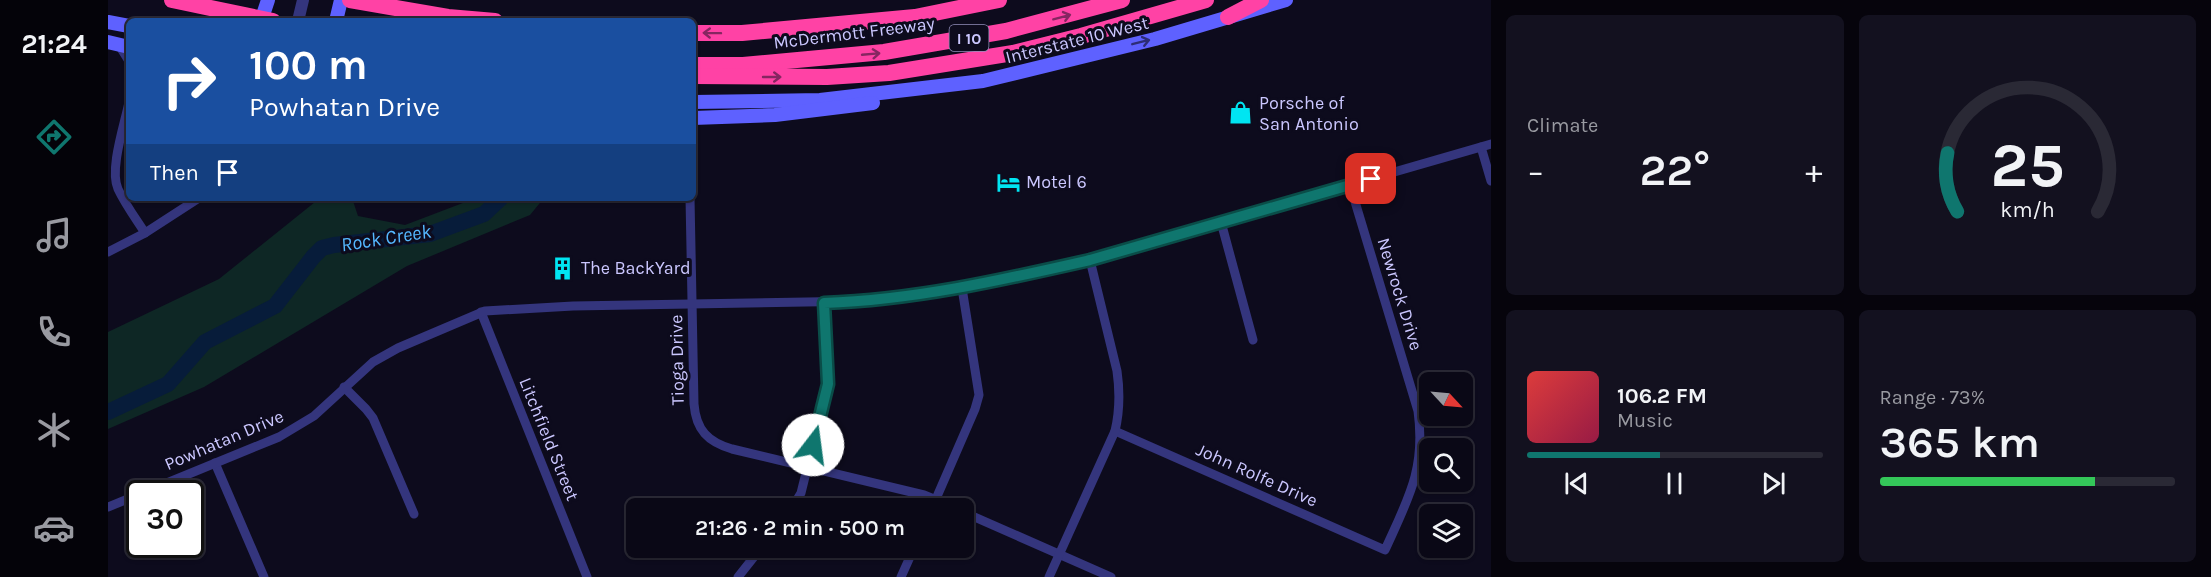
<!DOCTYPE html>
<html lang="en">
<head>
<meta charset="utf-8">
<style>
  body { margin:0; font-family:Karla,sans-serif; background:#13111f; color:#f1f3f6; height:100vh; display:flex; flex-direction:column; font-size:22px; white-space:nowrap }
  * { box-sizing:border-box; margin:0 }
  p { font-size:20px; color:#999aa1 }
  .icon { flex:none; width:33px; height:33px; fill:none; stroke:currentColor; stroke-width:2; stroke-linecap:round; stroke-linejoin:round }
  .map { position:relative; flex:1; overflow:hidden }
  .side { display:flex; flex-direction:column; gap:15px; padding:15px; background:#06040c; width:720px }
  .side>* { flex:none }
  .banner { position:absolute; left:18px; top:18px; width:570px; height:183px; border-radius:9px; box-shadow:0 2px 4px #0004,0 0 0 2px #2a2935; background:#1a4fa0; color:#fff; overflow:hidden }
  .needle { width:39px; rotate:116deg }
  .fabs { position:absolute; left:1311px; top:372px; display:grid; gap:12px }
  .fabs a { display:grid; place-items:center; width:54px; height:54px; border-radius:9px; background:#0a0816; box-shadow:0 2px 4px #0004,0 0 0 2px #2a2935; font-size:30px }
  .speed { position:absolute; left:18px; top:480px; display:flex; gap:12px; font-size:30px; font-weight:700; text-align:center }
  .speed>* { display:grid; place-content:center; width:78px; height:78px; border-radius:50%; background:#0a0816; box-shadow:0 2px 4px #0004,0 0 0 2px #2a2935; line-height:1 }
  .speed .limit { border:3px solid #111; border-radius:9px; background:#fff; color:#111 }
  .pin { position:absolute; display:grid; place-items:center; width:51px; height:51px; color:#fff; margin:-26px; border-radius:12px; box-shadow:0 3px 9px #0006 }
  .me { position:absolute; width:66px; margin:-33px; rotate:15deg; stroke-linejoin:round; filter:drop-shadow(0 0 4px #0008) }
  .turn { display:flex; align-items:center; gap:21px; height:126px; padding:0 24px; font-size:27px }
  .turn .icon { width:78px; height:78px; stroke-width:2.5 }
  .turn b { display:block; font-size:42px; line-height:51px }
  .then { display:flex; align-items:center; height:57px; padding:0 24px; background:#0003; gap:12px; font-size:22px }
  .big { font-size:45px; font-weight:600; line-height:1.1 }
  .side .card { flex:1; display:flex; flex-direction:column; justify-content:center; gap:9px; min-width:0; padding:0 21px; border-radius:9px; background:#13111f }
  .side .dial { align-items:center; gap:0 }
  .dial svg { height:156px; overflow:visible; fill:none; stroke:#2a2935; stroke-width:7; stroke-linecap:round; text-anchor:middle }
  .dial text { fill:#f1f3f6; stroke:none }
  .song { display:flex; align-items:center; gap:18px }
  .cover { width:72px; height:72px; border-radius:9px; background:linear-gradient(135deg,hsl(0 70% 55%),hsl(340 70% 35%)) }
  .played { height:6px; border-radius:3px; background:linear-gradient(90deg,#0f766e 45%,#2a2935 45%) }
  .keys { display:flex; justify-content:space-around; direction:ltr }
  .heat { display:flex; justify-content:space-between; align-items:center; font-size:33px; direction:ltr }
  .charge { height:9px; border-radius:4px; background:linear-gradient(90deg,#34c759 73%,#2a2935 0) }
  .side .tiles { flex:1; display:grid; gap:15px; grid-template-columns:repeat(2,1fr) }
  .trip { position:absolute; left:518px; top:498px; width:348px; height:60px; border-radius:9px; background:#0a0816; box-shadow:0 2px 4px #0004,0 0 0 2px #2a2935; font-weight:600; line-height:60px; text-align:center }
  main { display:flex; flex:1; min-height:0 }
  .menu { display:flex; flex-direction:column; width:108px; justify-content:space-around; align-items:center; background:#040309; color:#999aa1 }
  .menu .icon { width:42px; height:42px }
  .menu .active { color:#0f766e }
  .menu b { font-size:27px; color:#f1f3f6 }
  .map>svg:first-child { display:block }
</style>
</head>
<body>
<main>
<nav class="menu">
<b>21:24</b>
<svg class="icon active" aria-label="directions" viewBox="0 0 24 24"><path d="M12 3l9 9-9 9-9-9zM9 14v-3h6M13 9l2 2-2 2"/></svg>
<svg class="icon" aria-label="music" viewBox="0 0 24 24"><path d="M9 18V5l10-2v13"/><circle cx="6" cy="18" r="3"/><circle cx="16" cy="16" r="3"/></svg>
<svg class="icon" aria-label="phone" viewBox="0 0 24 24"><path d="M5 4h4l2 5-3 2q2 4 5 5l2-3 5 2v4C11 20 4 13 5 4z"/></svg>
<svg class="icon" aria-label="climate" viewBox="0 0 24 24"><path d="M12 3v18M4 7l16 10M4 17L20 7"/></svg>
<svg class="icon" aria-label="car" viewBox="0 0 24 24"><path d="M5 17H2v-5l4-1 3-4h7l3 4 3 1v5h-3M9 17h6M6 11h13"/><circle cx="7" cy="17" r="2"/><circle cx="17" cy="17" r="2"/></svg>
</nav>
<div class="map">
<svg width="1383" height="577" viewBox="0 0 1383 577">
  <rect width="100%" height="100%" fill="#0d0b1d"/>
  <!-- green -->
  <path fill="#0e2725" d="M 212,198 L 244,198 L 250,216 L 297,225 L 368,198 L 436,198 L 422,215 L 299,266 L 96,387 L 0,429 L 0,332 L 111,279 Z"/>
  <g fill="none" stroke-linecap="round" stroke-linejoin="round">
    <!-- river -->
    <path stroke="#071c3a" stroke-width="16" d="M 0,412 L 60,384 L 97,342 L 167,306 L 205,257 L 214,248 L 226,245 L 322,234 L 376,214 L 393,198"/>
    <!-- minor -->
    <g stroke="#34357d" stroke-width="9">
      <path d="M 11,45 L 21,61"/>
      <path d="M 21,102 C 17,123 1,169 10,189 C 17,204 28,219 37,233"/>
      <path d="M 1373,147 L 1383,181"/>
      <path d="M 582,198 L 586,404 C 588,430 600,442 624,449 L 816,495 L 848,508"/>
      <path d="M 1113,222 L 1145,340"/>
      <path d="M 0,252 L 37,233 L 91,198"/>
      <path d="M 373,312 L 479,577"/>
      <path d="M 236,387 L 258,409 L 265,418 L 306,514"/>
      <path d="M 1007,431 L 1277,550 C 1300,499 1318,469 1310,411 L 1242,185"/>
      <path d="M 107,463 L 156,577"/>
      <path d="M 32,494 L 171,437 L 206,416 L 265,362 L 290,348 L 377,311 L 465,306 L 757,301 L 854,288 L 982,260 L 1383,144"/>
      <path d="M 0,507 L 32,494"/>
      <path d="M 684,508 L 693,493 L 720,384 L 716,303"/>
      <path d="M 824,508 L 867,409 L 871,395 L 854,288"/>
      <path d="M 855,512 L 1003,577"/>
      <path d="M 630,577 L 653,548"/>
      <path d="M 793,577 L 806,548"/>
      <path d="M 941,577 L 1007,431 C 1012,410 1012,392 1009,371 L 982,260"/>
    </g>
    <!-- tertiary -->
    <path stroke="#34357d" stroke-width="12" d="M 190,21 L 195,0"/>
    <!-- secondary -->
    <g stroke="#5e61ff" stroke-width="14">
      <path d="M 153,21 L 160,0"/>
      <path d="M 228,21 L 233,0"/>
      <path d="M 0,22 L 21,26"/>
      <path d="M 0,42 L 21,47"/>
      <path d="M 585,102 L 712,100 L 875,81 L 1047,39 L 1178,0"/>
      <path d="M 585,118 L 667,115 L 765,103"/>
    </g>
    <!-- motorway -->
    <g stroke="#ff42a5" stroke-width="16">
      <path d="M 64,0 L 165,21"/>
      <path d="M 242,0 L 340,17 L 387,21"/>
      <path d="M 1120,17 L 1153,0"/>
      <path d="M 585,33 L 634,33 L 807,17 L 891,0"/>
      <path d="M 585,65 L 635,65 L 776,52 L 898,31 L 1014,0"/>
      <path d="M 585,76 L 719,77 L 781,73 L 905,53 L 973,36 L 1098,0"/>
    </g>
  </g>
  <!-- one-way arrows -->
  <defs><path id="oneway-shaft" d="M-6 0H5M1.5-3L5.5 0L1.5 3" fill="none" stroke-width="1.6" stroke-linecap="round" stroke-linejoin="round" transform="scale(1.5)"/></defs>
  <g stroke="#862661">
    <use href="#oneway-shaft" transform="translate(954 17) rotate(-15)"/>
    <use href="#oneway-shaft" transform="translate(604 33) rotate(-179)"/>
    <use href="#oneway-shaft" transform="translate(763 54) rotate(-5)"/>
    <use href="#oneway-shaft" transform="translate(664 77)"/>
  </g>
  <use stroke="#2d2d77" href="#oneway-shaft" transform="translate(1033 42) rotate(-14)"/>
  <g fill="none" stroke-linecap="round" stroke-linejoin="round">
    <defs>
      <path id="route" d="M 705,445 L 720,384 L 716,303 C 807,300 894,280 982,260 L 1263,179"/>
    </defs>
    <!-- route casing -->
    <use href="#route" stroke="#0a4d48" stroke-width="15"/>
    <!-- route -->
    <use href="#route" stroke="#0f766e" stroke-width="10"/>
  </g>
  <!-- icons -->
  <defs>
    <symbol id="shop-bare" viewBox="-9 -9 18 18"><path d="M-5-2.5h2.3a2.7 3.5 0 0 1 5.4 0H5L5.5 6h-11ZM-1.5-2.5h3a1.5 2.3 0 0 0-3 0Z" fill="#00e5f2" stroke="#0d0b1d" stroke-width="2.5" paint-order="stroke"/></symbol>
    <symbol id="hotel-bare" viewBox="-9 -9 18 18"><path d="M-6-4.5h1.5V1H6V5H4.5V3h-9V5H-6ZM-4 0a1.8 1.8 0 1 1 3.6 0ZM.5 0V-2.5h3Q6-2.5 6 0Z" fill="#00e5f2" stroke="#0d0b1d" stroke-width="2.5" paint-order="stroke"/></symbol>
    <symbol id="building-bare" viewBox="-9 -9 18 18"><path d="M-4-6H4V6H1V3H-1V6H-4ZM-2.5-4.3h1.7v1.8h-1.7ZM.8-4.3h1.7v1.8H.8ZM-2.5-1h1.7V.8h-1.7ZM.8-1h1.7V.8H.8Z" fill="#00e5f2" stroke="#0d0b1d" stroke-width="2.5" paint-order="stroke"/></symbol>
  </defs>
  <g fill-rule="evenodd">
    <use href="#shop-bare" x="1116" y="96" width="33" height="33"/>
    <use href="#hotel-bare" x="884" y="166" width="33" height="33"/>
    <use href="#building-bare" x="438" y="252" width="33" height="33"/>
  </g>
  <g text-anchor="middle" dominant-baseline="central" stroke-width="6" stroke-linejoin="round" paint-order="stroke">
    <!-- shield labels -->
    <rect fill="#0d0b1d" stroke="#928fbb" stroke-width="1.5" x="841.5" y="25" width="39" height="26" rx="4.5"/>
    <g font-size="16" font-weight="bold" fill="#cbc7ff">
      <text x="861" y="38">I 10</text>
    </g>
    <!-- street labels -->
    <g font-size="18" fill="#cbc7ff" stroke="#0d0b1d">
      <text transform="translate(746 33) rotate(-7)">McDermott Freeway</text>
      <text transform="translate(969 40) rotate(-14)">Interstate 10 West</text>
      <text transform="translate(1292 294) rotate(73)">Newrock Drive</text>
      <text transform="translate(569 360) rotate(-91)">Tioga Drive</text>
      <text transform="translate(441 439) rotate(68)">Litchfield Street</text>
      <text transform="translate(116 440) rotate(-23)">Powhatan Drive</text>
      <text transform="translate(1149 475) rotate(24)">John Rolfe Drive</text>
    </g>
    <!-- poi labels -->
    <g font-size="18" fill="#cbc7ff" stroke="#0d0b1d" text-anchor="start">
      <text x="1151" y="103">Porsche of<tspan x="1151" dy="21">San Antonio</tspan></text>
      <text x="918" y="182">Motel 6</text>
      <text x="473" y="268">The BackYard</text>
    </g>
    <!-- water labels -->
    <g font-size="20" font-style="italic" fill="#55b8ff" stroke="#0d0b1d">
      <text transform="translate(278 238) rotate(-9)">Rock Creek</text>
    </g>
  </g>
</svg>
<div class="fabs">
<a><svg class="needle" viewBox="-14 -14 28 28"><path d="M0-13l5 13h-10z" fill="#e53935"/><path d="M0 13l5-13h-10z" fill="#999aa1"/></svg></a>
<a><svg class="icon" aria-label="search" viewBox="0 0 24 24"><circle cx="10" cy="10" r="6"/><path d="M15 15l6 6"/></svg></a>
<a><svg class="icon" aria-label="layers" viewBox="0 0 24 24"><path d="M12 4l9 5-9 5-9-5zM3 14l9 5 9-5"/></svg></a>
</div>
<div class="speed"><div class="limit">30</div></div>
<div class="pin" style="left:1263px;top:179px;background:#d93025"><svg class="icon" aria-label="arrive" viewBox="0 0 24 24"><path d="M6 21V4h12l-3 4 3 4H6"/></svg></div>
<svg class="me" style="left:705px;top:445px" viewBox="-20 -20 40 40"><circle r="19" fill="#fff"/><path d="M0-13L10 11 0 6-10 11z" fill="#0f766e"/></svg>
<div class="trip">21:26 · 2 min · 500 m</div>
<div class="banner">
<div class="turn"><svg class="icon" aria-label="right" viewBox="0 0 24 24"><path d="M7 20v-9h11M14 6l5 5-5 5"/></svg><div><b>100 m</b>Powhatan Drive</div></div>
<div class="then">Then<svg class="icon" aria-label="arrive" viewBox="0 0 24 24"><path d="M6 21V4h12l-3 4 3 4H6"/></svg></div>
</div>
</div>
<section class="side">
<div class="tiles">
<div class="card"><p>Climate</p>
<div class="heat"><a>−</a><b class="big">22°</b><a>+</a></div>
</div>
<div class="card dial"><svg viewBox="0 0 100 80">
<path d="M14 69A42 42 0 1 1 86 69"/>
<path d="M14 69A42 42 0 0 1 9 39" stroke="#0f766e"/>
<text x="50" y="56" font-size="32" font-weight="700">25</text>
<text x="50" y="72" font-size="11">km/h</text>
</svg></div>
<div class="card">
<div class="song"><i class="cover"></i><div><b>106.2 FM</b><p>Music</p></div></div>
<div class="played"></div>
<div class="keys"><svg class="icon" aria-label="previous" viewBox="0 0 24 24"><path d="M18 5L8 12l10 7zM5 5v14"/></svg><svg class="icon" aria-label="pause" viewBox="0 0 24 24"><path d="M8 5v14M16 5v14"/></svg><svg class="icon" aria-label="next" viewBox="0 0 24 24"><path d="M6 5l10 7-10 7zM19 5v14"/></svg></div>
</div>
<div class="card"><p>Range · 73%</p><b class="big">365 km</b><div class="charge"></div></div>
</div>
</section>
</main>
</body>
</html>
